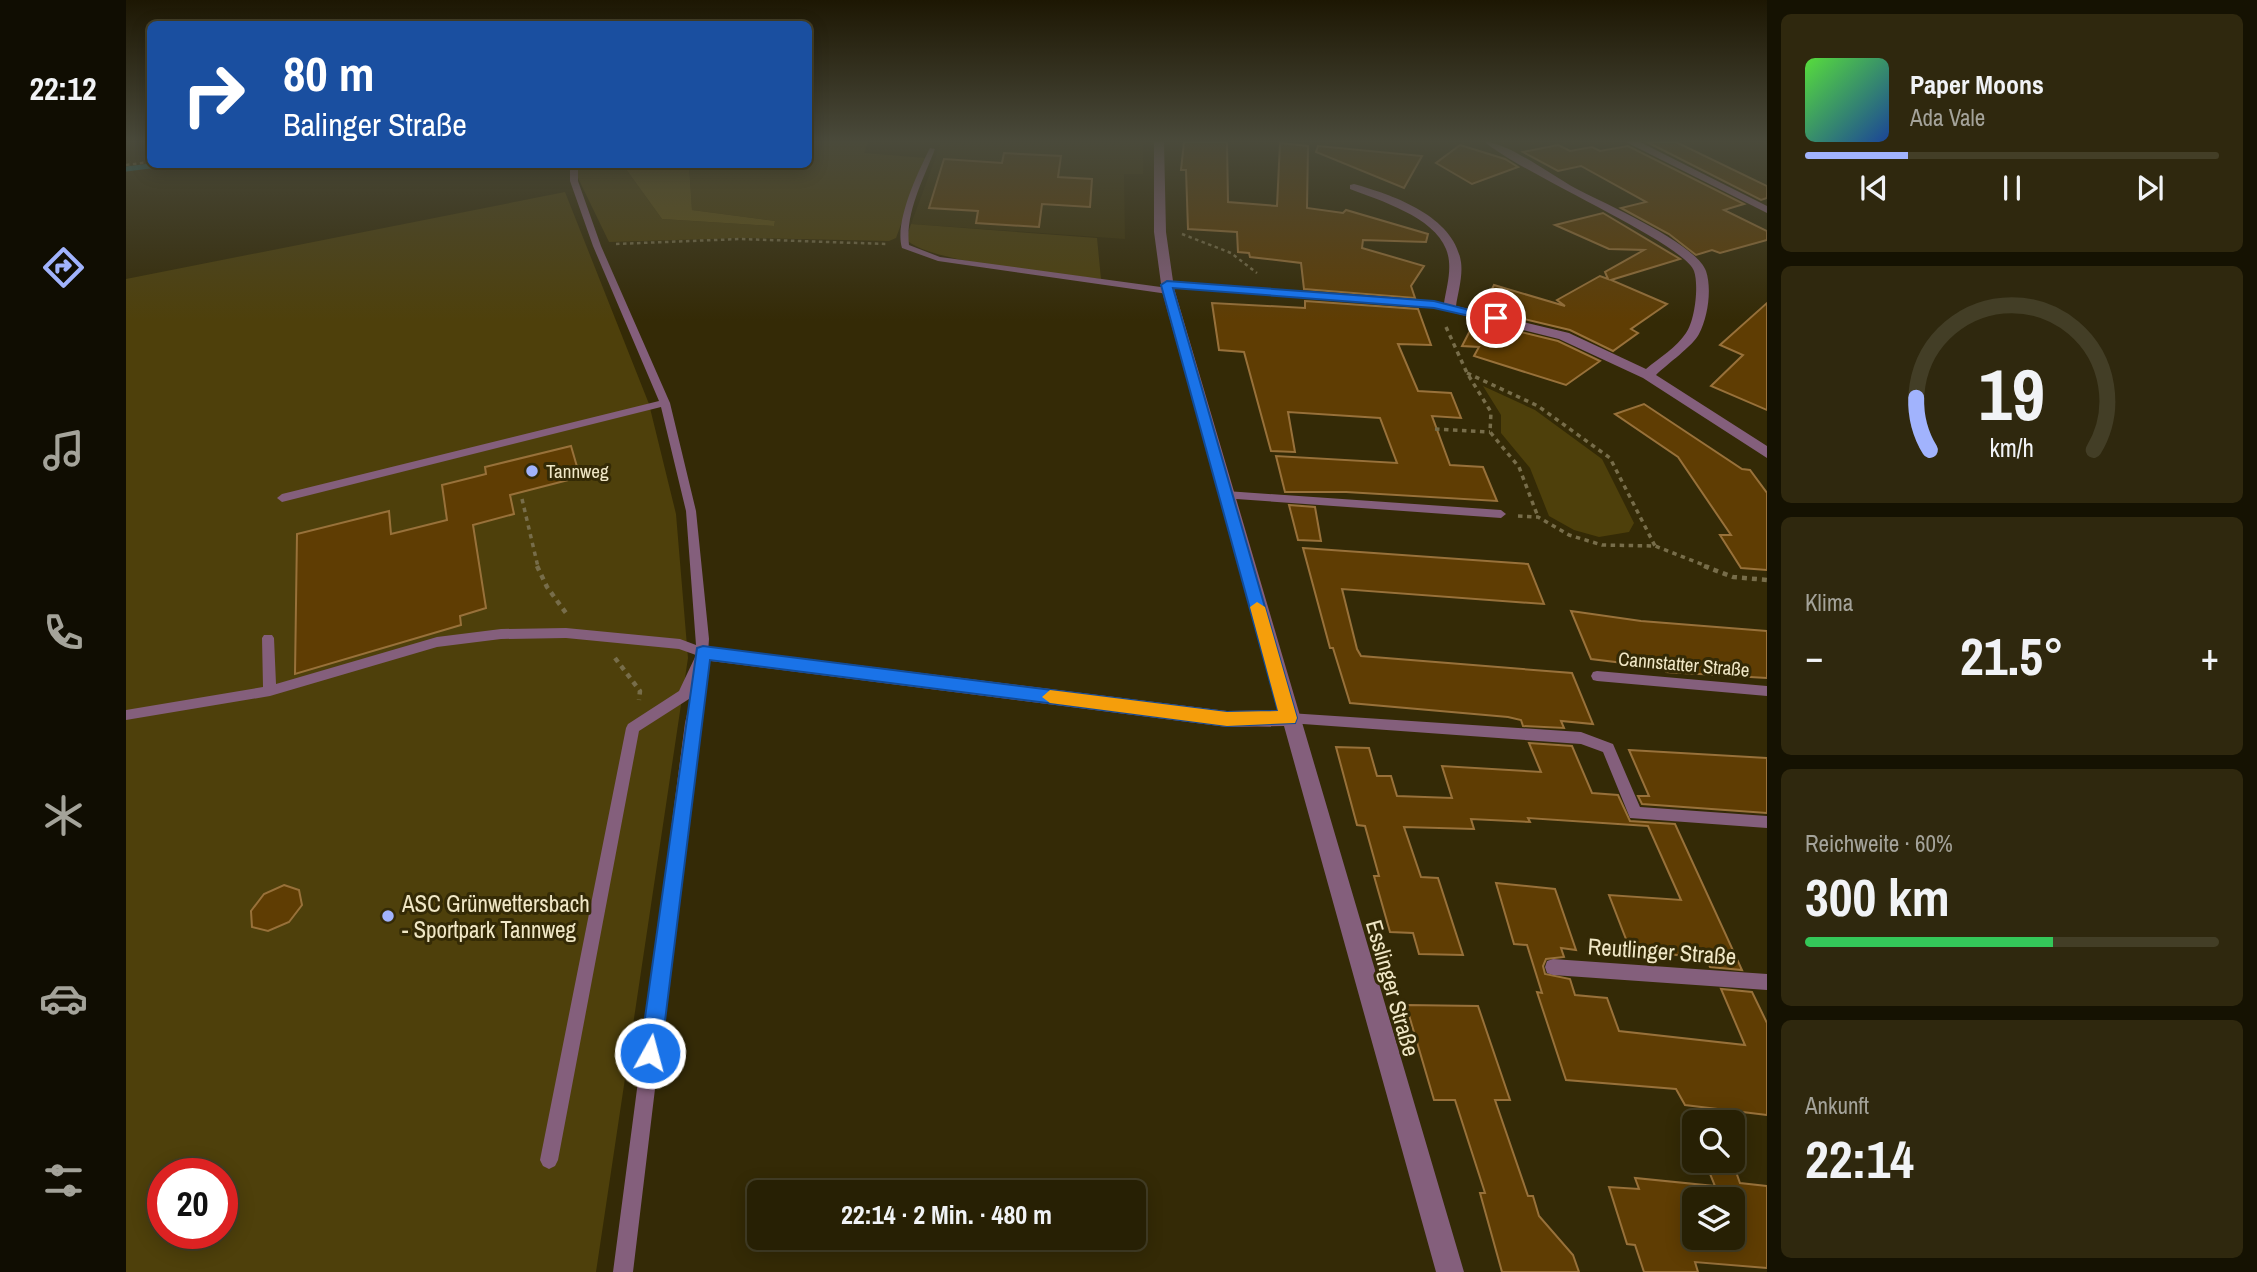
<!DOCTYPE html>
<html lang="de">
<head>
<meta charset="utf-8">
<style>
  body { margin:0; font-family:"Archivo Narrow",sans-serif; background:#2f280e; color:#f1f3f6; height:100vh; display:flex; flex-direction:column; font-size:26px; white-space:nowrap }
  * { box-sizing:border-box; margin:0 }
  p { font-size:23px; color:#a4a39a }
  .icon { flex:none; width:38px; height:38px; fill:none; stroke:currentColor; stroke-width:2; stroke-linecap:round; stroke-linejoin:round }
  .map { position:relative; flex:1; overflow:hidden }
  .sheet { display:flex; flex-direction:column; gap:14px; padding:14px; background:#151202; width:490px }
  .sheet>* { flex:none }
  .banner { position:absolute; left:21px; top:21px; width:665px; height:147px; border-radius:10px; box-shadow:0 4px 18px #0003,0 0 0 2px #433e26; background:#1a4fa0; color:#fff; overflow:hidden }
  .fabs { position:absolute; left:1556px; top:1110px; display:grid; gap:14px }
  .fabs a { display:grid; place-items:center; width:63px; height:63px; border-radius:10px; background:#272004; box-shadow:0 4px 18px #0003,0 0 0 2px #433e26; font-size:35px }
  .speed { position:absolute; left:21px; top:1158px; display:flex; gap:14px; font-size:35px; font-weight:700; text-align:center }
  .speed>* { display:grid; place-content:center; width:91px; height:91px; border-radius:50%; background:#272004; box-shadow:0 4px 18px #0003,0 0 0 2px #433e26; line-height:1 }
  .speed .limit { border:10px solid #d22; background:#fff; color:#111 }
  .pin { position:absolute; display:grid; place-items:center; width:60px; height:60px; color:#fff; margin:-30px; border:4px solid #fff; border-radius:50%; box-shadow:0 2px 7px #0007 }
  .me { position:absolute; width:77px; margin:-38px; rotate:7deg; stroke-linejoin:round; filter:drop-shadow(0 0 5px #0008) }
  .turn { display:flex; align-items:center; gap:24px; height:147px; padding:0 21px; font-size:32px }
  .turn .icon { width:91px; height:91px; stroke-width:2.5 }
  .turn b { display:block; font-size:49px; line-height:60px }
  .big { font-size:52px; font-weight:700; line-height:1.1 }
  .sheet .widget { flex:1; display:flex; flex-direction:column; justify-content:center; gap:10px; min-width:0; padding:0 24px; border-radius:10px; background:#2f280e }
  .sheet .dial { align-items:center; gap:0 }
  .dial svg { height:182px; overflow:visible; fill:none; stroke:#433e26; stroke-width:7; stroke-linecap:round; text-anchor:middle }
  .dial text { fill:#f1f3f6; stroke:none }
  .song { display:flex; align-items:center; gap:21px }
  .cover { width:84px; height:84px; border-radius:10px; background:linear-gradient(135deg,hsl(110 70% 55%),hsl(220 70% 35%)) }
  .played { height:7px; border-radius:4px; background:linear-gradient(90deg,#a1b3fd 25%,#433e26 25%) }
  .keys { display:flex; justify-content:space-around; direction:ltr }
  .heat { display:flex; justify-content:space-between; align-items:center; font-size:38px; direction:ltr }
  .charge { height:10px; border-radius:5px; background:linear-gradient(90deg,#34c759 60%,#433e26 0) }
  .trip { position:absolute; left:621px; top:1180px; width:399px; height:70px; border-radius:10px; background:#272004; box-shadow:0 4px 18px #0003,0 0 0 2px #433e26; font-weight:700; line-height:70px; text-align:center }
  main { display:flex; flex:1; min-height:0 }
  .tab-bar { display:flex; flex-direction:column; width:126px; justify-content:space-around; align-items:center; background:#100d02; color:#a4a39a }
  .tab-bar .icon { width:49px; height:49px }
  .tab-bar .on { color:#a1b3fd }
  .tab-bar b { font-size:32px; color:#f1f3f6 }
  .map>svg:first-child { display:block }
</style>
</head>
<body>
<main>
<nav class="tab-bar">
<b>22:12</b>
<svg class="icon on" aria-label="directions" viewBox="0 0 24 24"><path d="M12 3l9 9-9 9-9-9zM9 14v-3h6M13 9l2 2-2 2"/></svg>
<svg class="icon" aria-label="music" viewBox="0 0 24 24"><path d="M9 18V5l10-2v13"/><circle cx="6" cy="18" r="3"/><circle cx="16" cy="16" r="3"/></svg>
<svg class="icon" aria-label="phone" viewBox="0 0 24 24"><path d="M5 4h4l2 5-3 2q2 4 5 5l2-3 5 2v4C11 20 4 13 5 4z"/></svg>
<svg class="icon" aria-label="climate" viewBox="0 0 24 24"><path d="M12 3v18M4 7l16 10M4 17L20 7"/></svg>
<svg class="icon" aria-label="car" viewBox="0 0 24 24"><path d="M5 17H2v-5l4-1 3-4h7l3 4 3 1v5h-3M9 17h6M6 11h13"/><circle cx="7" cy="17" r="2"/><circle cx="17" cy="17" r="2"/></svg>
<svg class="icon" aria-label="filters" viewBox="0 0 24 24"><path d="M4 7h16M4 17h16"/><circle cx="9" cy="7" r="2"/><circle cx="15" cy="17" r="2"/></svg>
</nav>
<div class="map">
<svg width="1641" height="1272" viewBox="0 0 1641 1272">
  <rect width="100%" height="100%" fill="#342a06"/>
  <!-- built -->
  <path fill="#3e3309" d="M 1017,142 L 1017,174 L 998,174 L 999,239 L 785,224 L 815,143 Z"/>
  <!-- green -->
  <g fill="#4e400b" fill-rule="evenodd">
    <path d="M 683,142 L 742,142 L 738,153 L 799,158 L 770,238 L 763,241 L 618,238 L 483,242 L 452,178 L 451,164 L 497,165 L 536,219 L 648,226 L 649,221 L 566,210 L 563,165 L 682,164 Z"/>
    <path d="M 439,192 L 523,404 L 550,514 L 562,658 L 470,1272 L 0,1272 L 0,279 ZM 37,1174 L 96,1174 L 96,1234 L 37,1234 Z"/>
    <path d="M 785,224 L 971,238 L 975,279 C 939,274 800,263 780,239 Z"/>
    <path d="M 1357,386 L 1409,410 L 1476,459 L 1508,523 L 1503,532 L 1473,537 L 1448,530 L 1423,516 L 1404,468 L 1375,433 L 1375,415 Z"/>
  </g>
  <!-- forest -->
  <path fill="#625213" d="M 497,165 L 563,165 L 566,210 L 649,221 L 648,226 L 536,219 Z"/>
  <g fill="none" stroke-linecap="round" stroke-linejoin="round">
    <!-- stream -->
    <path stroke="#136d7d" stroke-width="5" d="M 0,169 L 40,164"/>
  </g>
  <!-- building -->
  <g fill="#5f3d03" stroke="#98713a" stroke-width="2" fill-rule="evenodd">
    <path d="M 1058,142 L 1101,142 L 1102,202 L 1151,206 L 1154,143 L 1182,146 L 1181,208 L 1217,213 L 1220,210 L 1302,234 L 1300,242 L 1237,240 L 1236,248 L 1298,266 L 1285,286 L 1289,298 L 1178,289 L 1175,263 L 1124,257 L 1123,253 L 1112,252 L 1111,232 L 1062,229 L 1060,170 L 1055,170 Z"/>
    <path d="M 1521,142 L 1550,142 L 1641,186 L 1641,198 L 1635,200 Z"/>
    <path d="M 1334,145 L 1379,159 L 1392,167 L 1346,184 L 1310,163 Z"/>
    <path d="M 1432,145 L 1444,151 L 1466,147 L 1474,151 L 1502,146 L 1618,204 L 1598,210 L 1641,231 L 1641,240 L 1594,253 L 1586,250 L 1570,255 L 1543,234 L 1495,208 L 1520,202 L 1455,166 L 1432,171 L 1397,152 Z"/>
    <path d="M 1192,146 L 1296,156 L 1278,188 L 1190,152 Z"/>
    <path d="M 878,153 L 935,156 L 932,177 L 966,179 L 964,207 L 916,204 L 913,227 L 850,223 L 852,211 L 803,208 L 818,159 L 876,163 Z"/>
    <path d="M 1477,213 L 1554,259 L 1485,280 L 1541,304 L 1505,329 L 1512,333 L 1487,351 L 1444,330 L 1356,309 L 1368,285 L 1439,306 L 1431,300 L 1474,276 L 1482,279 L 1479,272 L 1518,250 L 1483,249 L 1429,225 Z"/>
    <path d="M 1179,301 L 1292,309 L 1305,345 L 1272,344 L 1292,391 L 1325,393 L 1335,418 L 1306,416 L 1324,465 L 1357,467 L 1371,501 L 1220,492 L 1159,492 L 1150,456 L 1271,463 L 1254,418 L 1162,412 L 1169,452 L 1145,451 L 1118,352 L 1093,350 L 1086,303 L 1179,308 Z"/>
    <path d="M 1641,303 L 1641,410 L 1585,386 L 1617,355 L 1594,345 Z"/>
    <path d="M 1349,321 L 1432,341 L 1474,361 L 1440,385 L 1348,356 L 1353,347 L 1336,346 Z"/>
    <path d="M 1518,404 L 1616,469 L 1624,470 L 1641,493 L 1641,570 L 1615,568 L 1594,535 L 1605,535 L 1552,457 L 1489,414 Z"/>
    <path d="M 445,446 L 454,477 L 384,495 L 388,514 L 347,525 L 360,608 L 334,616 L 335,625 L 169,674 L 171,534 L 263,511 L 265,534 L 321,520 L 316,485 L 360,474 L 359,467 Z"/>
    <path d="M 1163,505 L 1189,507 L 1195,541 L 1172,540 Z"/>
    <path d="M 1177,548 L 1402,564 L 1418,604 L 1216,589 L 1231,649 L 1235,656 L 1446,673 L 1467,724 L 1435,721 L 1438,728 L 1397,726 L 1395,720 L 1382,717 L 1224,703 L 1207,648 L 1204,648 Z"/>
    <path d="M 1445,611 L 1515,621 L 1641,631 L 1641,678 L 1540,672 L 1538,668 L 1465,659 Z"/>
    <path d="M 1403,743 L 1446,746 L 1466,793 L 1492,795 L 1504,821 L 1549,824 L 1616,970 L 1584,967 L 1580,957 L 1505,952 L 1483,895 L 1555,900 L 1522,826 L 1402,818 L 1404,822 L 1345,819 L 1348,829 L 1278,827 L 1295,877 L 1312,878 L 1337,955 L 1293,954 L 1287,933 L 1264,932 L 1248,876 L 1253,876 L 1239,826 L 1231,825 L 1210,747 L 1243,748 L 1251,776 L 1265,776 L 1271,796 L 1326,798 L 1316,766 L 1415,772 Z"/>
    <path d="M 1503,750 L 1641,758 L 1641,813 L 1516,804 L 1512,796 L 1523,796 Z"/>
    <path d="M 1370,883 L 1429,889 L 1450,950 L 1435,948 L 1438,957 L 1420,959 L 1417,966 L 1419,974 L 1444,979 L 1449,995 L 1481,998 L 1493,1031 L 1619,1045 L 1595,989 L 1626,992 L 1641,1023 L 1641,1115 L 1559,1105 L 1550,1089 L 1440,1080 L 1411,992 L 1416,993 L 1401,945 L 1388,944 Z"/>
    <path d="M 158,885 L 173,890 L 176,905 L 163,922 L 142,931 L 126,927 L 125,911 L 138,894 Z"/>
    <path d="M 1280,1005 L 1352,1006 L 1384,1100 L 1369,1100 L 1402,1196 L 1407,1196 L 1413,1216 L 1447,1255 L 1453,1272 L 1376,1272 L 1354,1193 L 1359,1193 L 1329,1100 L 1308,1100 Z"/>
    <path d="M 1582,1169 L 1610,1172 L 1614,1183 L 1641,1186 L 1641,1268 L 1569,1262 L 1572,1272 L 1518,1272 L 1509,1245 L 1501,1244 L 1483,1187 L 1513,1189 L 1509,1178 L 1589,1186 ZM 1568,1199 L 1606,1199 L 1606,1237 L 1568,1237 Z"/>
  </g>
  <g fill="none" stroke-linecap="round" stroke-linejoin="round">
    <!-- path-far2 -->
    <g stroke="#776d4a" stroke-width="2.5" stroke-dasharray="3.5 3.5" stroke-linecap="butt">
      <path d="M 0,165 L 24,162"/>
      <path d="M 1056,234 L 1105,253 L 1131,273"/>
      <path d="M 490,244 L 614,239 L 761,244"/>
    </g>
    <!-- path-far1 -->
    <g stroke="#776d4a" stroke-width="3.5" stroke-dasharray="4.5 4.5" stroke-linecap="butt">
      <path d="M 1320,327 L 1341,373 L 1365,412 L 1364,432 L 1393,467 L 1412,517"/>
      <path d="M 1341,373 L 1412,406 L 1484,458 L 1529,546"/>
      <path d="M 1309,429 L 1364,432"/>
      <path d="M 396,499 L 412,567"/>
      <path d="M 1392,516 L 1412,517 L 1443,535 L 1476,545 L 1529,546 L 1583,567"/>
    </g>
    <!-- path -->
    <g stroke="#776d4a" stroke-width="4.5" stroke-dasharray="5 5" stroke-linecap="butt">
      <path d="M 411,566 L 421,587 L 440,613"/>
      <path d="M 1578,566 L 1607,577 L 1641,580"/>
      <path d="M 489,658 L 514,691 L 513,700"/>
    </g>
    <!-- service -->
    <g fill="#845f7c" fill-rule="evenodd">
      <path d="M 804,148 L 809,149 C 798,178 779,213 783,245 L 814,257 L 1042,288 L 1046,291 L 1042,294 L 812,261 L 776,248 C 768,222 792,172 804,148 Z"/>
      <path d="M 444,164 L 452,164 L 452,181 L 475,246 L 544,403 L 570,511 L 583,639 L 579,695 L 573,723 L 507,1272 L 487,1272 L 559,723 L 567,689 L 563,699 L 513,731 L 432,1160 L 429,1166 L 423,1169 L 417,1166 L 414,1160 L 500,728 L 502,724 L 553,691 L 570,655 L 553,649 L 440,638 L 375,639 L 311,647 L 144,696 L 0,720 L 0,710 L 137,687 L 136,638 L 138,635 L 146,635 L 148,638 L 150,684 L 311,637 L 375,629 L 440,628 L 554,639 L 570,645 L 560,511 L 535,407 L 156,502 L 151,498 L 156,494 L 533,401 L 467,246 L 444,181 Z"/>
      <path d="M 1100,491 L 1375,510 L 1380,514 L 1375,518 L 1096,498 L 1095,495 Z"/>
      <path d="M 1471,671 L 1641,686 L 1641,696 L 1471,681 L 1467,680 L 1465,676 L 1467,672 Z"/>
      <path d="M 1163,713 L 1455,732 L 1487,744 L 1514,807 L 1641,816 L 1641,828 L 1504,818 L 1477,752 L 1455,744 L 1163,723 L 1158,722 L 1156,718 L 1158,714 Z"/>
      <path d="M 1427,959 L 1641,974 L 1641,990 L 1427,975 L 1421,973 L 1419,967 L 1421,961 Z"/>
    </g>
    <!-- minor -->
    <g fill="#845f7c" fill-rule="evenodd">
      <path d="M 1028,142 L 1038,142 L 1040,232 L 1047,281 L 1318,303 C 1321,285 1327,266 1320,249 C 1308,217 1253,200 1224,189 L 1224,185 L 1228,184 C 1267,195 1328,216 1335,262 C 1337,276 1332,292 1330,306 L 1443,333 L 1520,369 C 1533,358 1551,347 1560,333 C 1569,321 1573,285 1568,271 C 1558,243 1394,173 1359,142 C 1381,142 1427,176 1449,188 C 1477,203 1570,243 1580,271 C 1586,289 1582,317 1573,334 C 1567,346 1541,364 1530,375 L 1641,446 L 1641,458 L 1517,378 L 1433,339 L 1308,308 L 1048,288 L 1338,1272 L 1310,1272 L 1158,726 L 1101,727 L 577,660 L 571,658 L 568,653 L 571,648 L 577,646 L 1101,711 L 1153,710 L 1036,291 L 1028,232 Z"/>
      <path d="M 1500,142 L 1514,142 L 1641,206 L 1641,213 Z"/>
    </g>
  </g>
  <!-- sky -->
  <linearGradient id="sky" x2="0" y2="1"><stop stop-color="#1d1703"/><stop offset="0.44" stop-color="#4a4a3b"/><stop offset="1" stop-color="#4a4a3b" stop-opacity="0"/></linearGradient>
  <rect width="1641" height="321" fill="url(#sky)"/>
  <!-- route -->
  <path fill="#1a73e8" stroke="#114b97" stroke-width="2" d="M 1041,281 L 1308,301 L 1375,318 L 1370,322 L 1308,308 L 1047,288 L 1171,718 L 1169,723 L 1101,726 L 584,660 L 535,1053 L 532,1060 L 524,1064 L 517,1060 L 514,1053 L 571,648 L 577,646 L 1101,712 L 1152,711 L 1035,285 Z"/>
  <!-- slow -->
  <path fill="#f59e0b" d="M 1131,602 L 1139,607 L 1171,718 L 1169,723 L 1101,726 L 924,703 L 916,697 L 924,690 L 1101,712 L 1152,711 L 1124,607 Z"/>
  <!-- markers -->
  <g fill="#a1b3fd" stroke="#342a06" stroke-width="2.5">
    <circle cx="406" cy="471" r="7"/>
    <circle cx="262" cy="916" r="7"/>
  </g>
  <g text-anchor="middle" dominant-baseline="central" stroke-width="6" stroke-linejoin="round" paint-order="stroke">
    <!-- poi labels -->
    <g font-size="19" fill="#f0e7c6" stroke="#342a06" text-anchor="start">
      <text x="420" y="471">Tannweg</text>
    </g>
    <!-- street labels -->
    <g font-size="19" fill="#f0e7c6" stroke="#342a06">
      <text transform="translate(1558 664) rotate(5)">Cannstatter Straße</text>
    </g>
    <!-- near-poi labels -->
    <g font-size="23" fill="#f0e7c6" stroke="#342a06" text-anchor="start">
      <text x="276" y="903">ASC Grünwettersbach<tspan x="276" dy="26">- Sportpark Tannweg</tspan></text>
    </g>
    <!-- near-street labels -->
    <g font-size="23" fill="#f0e7c6" stroke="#342a06">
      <text transform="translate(1536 951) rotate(4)">Reutlinger Straße</text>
      <text transform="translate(1267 988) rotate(74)">Esslinger Straße</text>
    </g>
  </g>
</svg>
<div class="fabs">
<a><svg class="icon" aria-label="search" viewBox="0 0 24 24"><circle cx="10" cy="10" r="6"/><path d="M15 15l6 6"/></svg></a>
<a><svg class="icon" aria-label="layers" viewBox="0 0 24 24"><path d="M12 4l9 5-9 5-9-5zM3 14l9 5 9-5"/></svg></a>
</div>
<div class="speed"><div class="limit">20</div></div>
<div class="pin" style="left:1370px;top:318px;background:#d93025"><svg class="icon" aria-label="arrive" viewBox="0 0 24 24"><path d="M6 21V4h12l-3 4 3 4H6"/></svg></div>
<svg class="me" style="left:524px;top:1053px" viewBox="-20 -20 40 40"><circle r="17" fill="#1a73e8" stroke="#fff" stroke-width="3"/><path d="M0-11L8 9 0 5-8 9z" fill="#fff"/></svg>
<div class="trip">22:14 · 2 Min. · 480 m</div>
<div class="banner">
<div class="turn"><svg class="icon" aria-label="right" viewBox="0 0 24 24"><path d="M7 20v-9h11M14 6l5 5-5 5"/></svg><div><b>80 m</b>Balinger Straße</div></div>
</div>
</div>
<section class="sheet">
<div class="widget">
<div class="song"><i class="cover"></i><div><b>Paper Moons</b><p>Ada Vale</p></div></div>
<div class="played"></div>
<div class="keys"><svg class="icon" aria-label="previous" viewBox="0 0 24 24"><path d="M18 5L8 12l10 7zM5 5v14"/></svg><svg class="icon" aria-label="pause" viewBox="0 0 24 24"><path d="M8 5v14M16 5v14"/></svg><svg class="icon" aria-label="next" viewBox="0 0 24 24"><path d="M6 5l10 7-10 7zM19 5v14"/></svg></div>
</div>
<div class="widget dial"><svg viewBox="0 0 100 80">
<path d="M14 69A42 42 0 1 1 86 69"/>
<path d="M14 69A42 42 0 0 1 8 46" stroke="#a1b3fd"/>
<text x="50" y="56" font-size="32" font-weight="700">19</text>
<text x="50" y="72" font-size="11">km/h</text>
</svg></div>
<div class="widget"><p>Klima</p>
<div class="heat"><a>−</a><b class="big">21.5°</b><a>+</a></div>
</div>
<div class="widget"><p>Reichweite · 60%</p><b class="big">300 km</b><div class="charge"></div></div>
<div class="widget"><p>Ankunft</p><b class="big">22:14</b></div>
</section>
</main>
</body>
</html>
